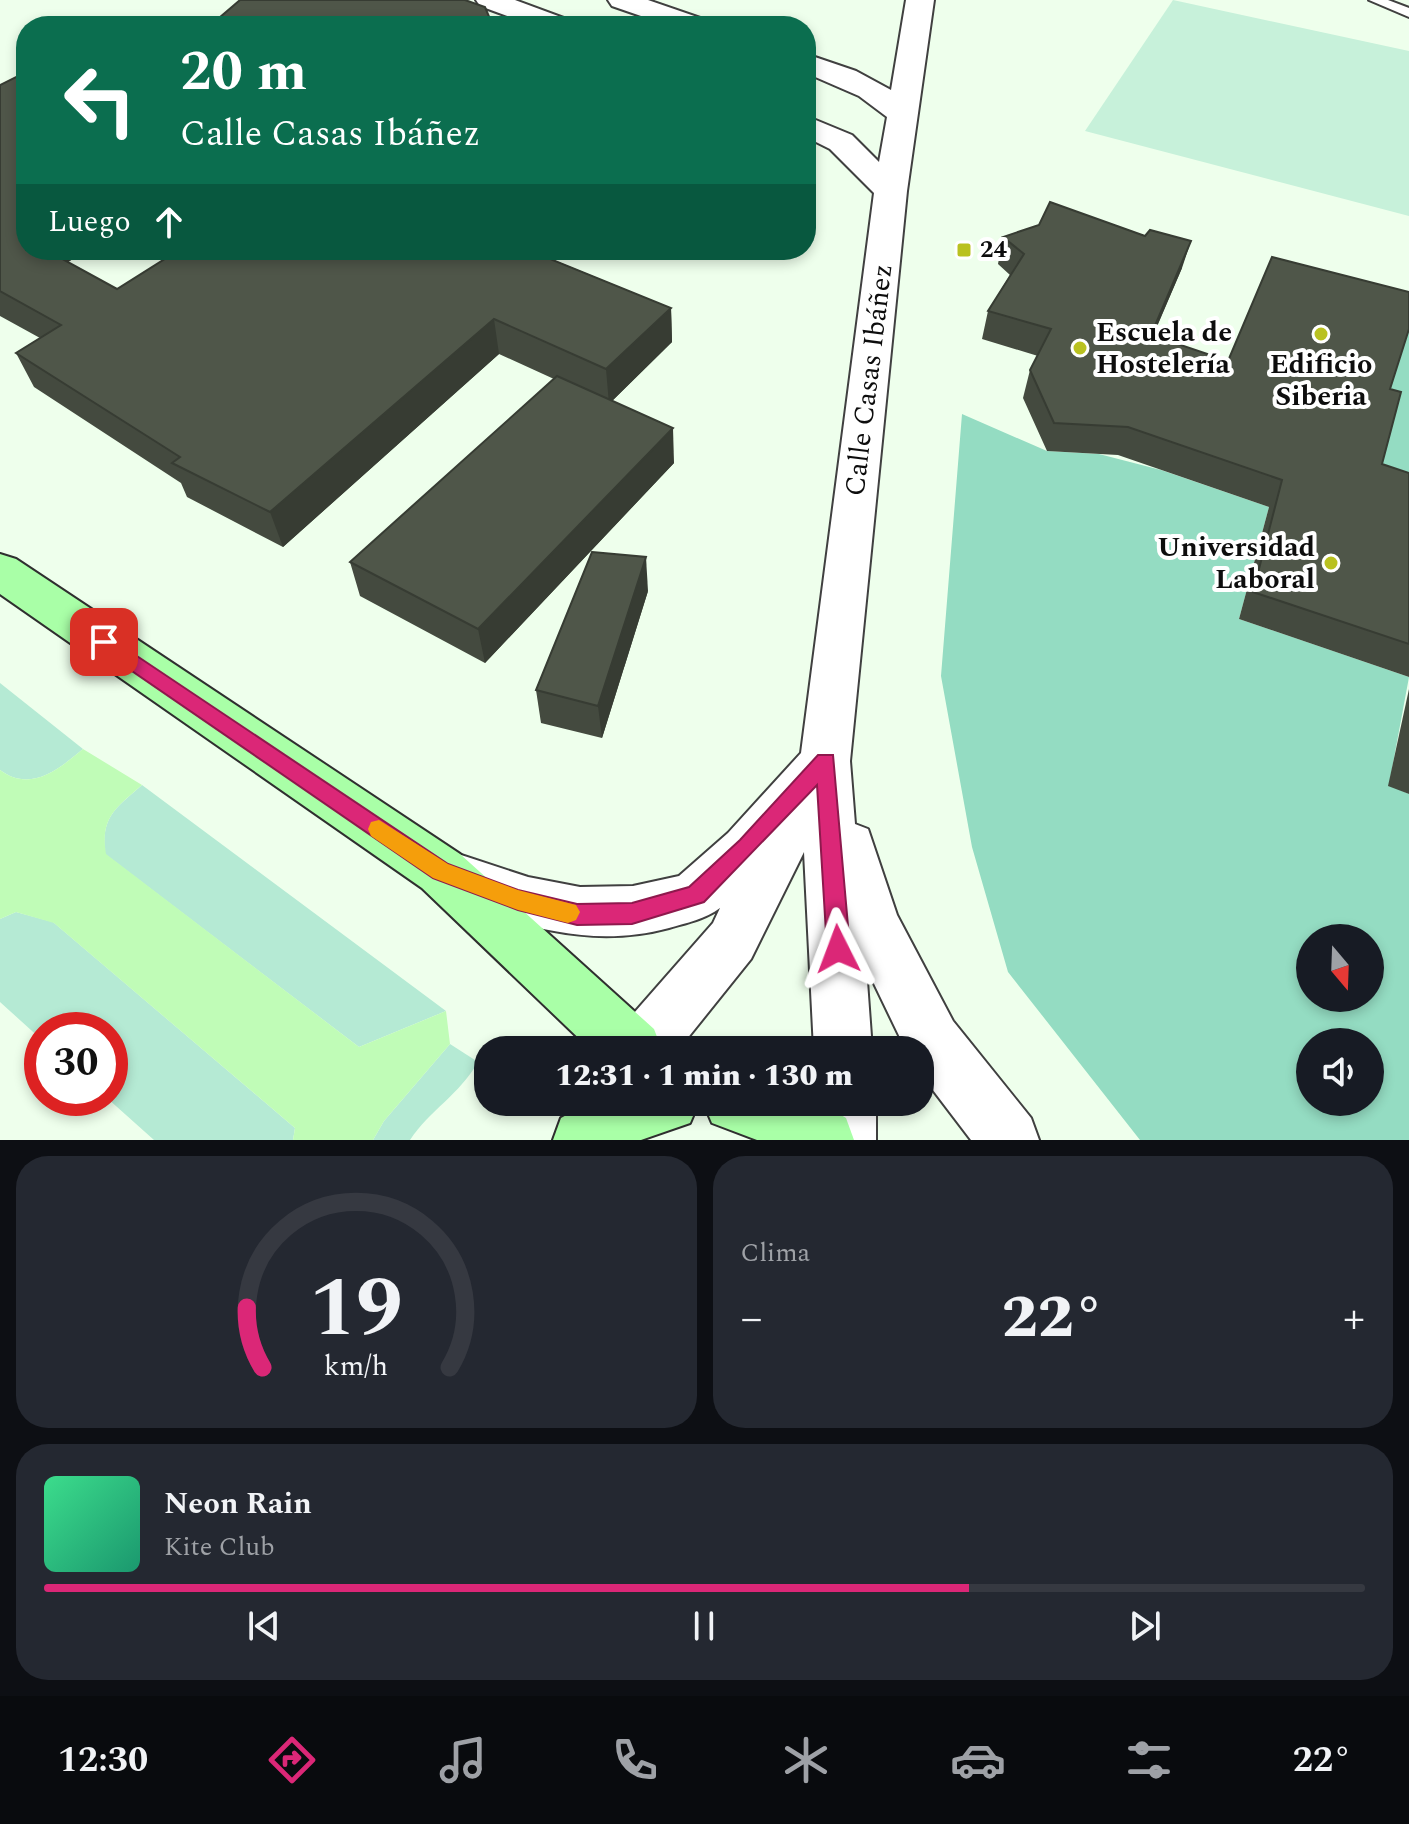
<!DOCTYPE html>
<html lang="es">
<head>
<meta charset="utf-8">
<style>
  body { margin:0; font-family:Spectral,serif; background:#242831; color:#f1f3f6; height:100vh; display:flex; flex-direction:column; font-size:30px; white-space:nowrap }
  * { box-sizing:border-box; margin:0 }
  p { font-size:26px; color:#9ea1a6 }
  .icon { flex:none; width:44px; height:44px; fill:none; stroke:currentColor; stroke-width:2; stroke-linecap:round; stroke-linejoin:round }
  .map { position:relative; height:1140px; overflow:hidden }
  .panel { display:flex; flex-direction:column; gap:16px; padding:16px; background:#0d0f14; flex:1 }
  .panel>* { flex:none }
  .hud { position:absolute; left:16px; top:16px; width:800px; height:244px; border-radius:32px; box-shadow:0 4px 12px #0003; background:#0b6e4f; color:#fff; overflow:hidden }
  .needle { width:52px; rotate:161deg }
  .fabs { position:absolute; left:1296px; top:924px; display:grid; gap:16px }
  .fabs a { display:grid; place-items:center; width:88px; height:88px; border-radius:50%; background:#171b24; box-shadow:0 4px 12px #0003; font-size:40px }
  .speed { position:absolute; left:24px; top:1012px; display:flex; gap:16px; font-size:40px; font-weight:700; text-align:center }
  .speed>* { display:grid; place-content:center; width:104px; height:104px; border-radius:50%; background:#171b24; box-shadow:0 4px 12px #0003; line-height:1 }
  .speed .limit { border:12px solid #d22; background:#fff; color:#111 }
  .pin { position:absolute; display:grid; place-items:center; width:68px; height:68px; color:#fff; margin:-34px; border-radius:16px; box-shadow:0 4px 12px #0006 }
  .me { position:absolute; width:88px; margin:-44px; rotate:357deg; stroke-linejoin:round; filter:drop-shadow(0 0 6px #0008) }
  .turn { display:flex; align-items:center; gap:28px; height:168px; padding:0 32px; font-size:36px }
  .turn .icon { width:104px; height:104px; stroke-width:2.5 }
  .turn b { display:block; font-size:56px; line-height:68px }
  .then { display:flex; align-items:center; height:76px; padding:0 32px; background:#0003; gap:16px; font-size:30px }
  .big { font-size:60px; font-weight:800; line-height:1.1 }
  .panel .card { flex:1; display:flex; flex-direction:column; justify-content:center; gap:12px; min-width:0; padding:0 28px; border-radius:32px; background:#242831 }
  .panel .dial { align-items:center; gap:0 }
  .dial svg { height:208px; overflow:visible; fill:none; stroke:#363941; stroke-width:7; stroke-linecap:round; text-anchor:middle }
  .dial text { fill:#f1f3f6; stroke:none }
  .song { display:flex; align-items:center; gap:24px }
  .cover { width:96px; height:96px; border-radius:12px; background:linear-gradient(135deg,hsl(150 70% 55%),hsl(160 70% 35%)) }
  .played { height:8px; border-radius:4px; background:linear-gradient(90deg,#db2777 70%,#363941 70%) }
  .keys { display:flex; justify-content:space-around; direction:ltr }
  .heat { display:flex; justify-content:space-between; align-items:center; font-size:44px; direction:ltr }
  .panel .tiles { flex:1; display:grid; gap:16px; grid-template-columns:1fr 1fr }
  .card:last-child { grid-column:span 2 }
  .trip { position:absolute; left:474px; top:1036px; width:460px; height:80px; border-radius:32px; background:#171b24; box-shadow:0 4px 12px #0003; font-weight:800; line-height:80px; text-align:center }
  .tab-bar { display:flex; height:128px; justify-content:space-around; align-items:center; background:#090b0e; color:#9ea1a6 }
  .tab-bar .icon { width:56px; height:56px }
  .tab-bar .selected { color:#db2777 }
  .tab-bar b { font-size:36px; color:#f1f3f6 }
  .map>svg:first-child { display:block }
</style>
</head>
<body>
<div class="map">
<svg width="1409" height="1140" viewBox="0 0 1409 1140">
  <rect width="100%" height="100%" fill="#eeffec"/>
  <!-- green -->
  <g fill="#b5ead4">
    <path d="M 0,683 L 83,749 C 59,769 31,793 0,770 Z"/>
    <path d="M 142,785 L 446,1011 L 359,1047 L 105,854 C 101,816 116,808 142,785 Z"/>
    <path d="M 16,912 L 53,922 L 295,1128 L 293,1140 L 154,1140 L 107,1098 L 110,1098 L 110,1030 L 42,1030 L 42,1040 L 0,1002 L 0,919 Z"/>
    <path d="M 450,1044 L 478,1062 C 460,1094 429,1111 410,1140 L 373,1140 L 384,1121 Z"/>
  </g>
  <!-- forest -->
  <g fill="#94dcc2" fill-rule="evenodd">
    <path d="M 1409,323 L 1409,505 L 1366,492 L 1383,391 Z"/>
    <path d="M 962,414 L 1047,451 L 1099,454 L 1161,470 L 1269,507 L 1239,619 L 1409,677 L 1389,785 L 1409,794 L 1409,1140 L 1140,1140 L 1008,972 L 972,847 L 941,676 ZM 1310,938 L 1370,938 L 1370,998 L 1310,998 ZM 1310,1042 L 1370,1042 L 1370,1102 L 1310,1102 Z"/>
  </g>
  <!-- sand -->
  <path fill="#c0fcb7" d="M 83,749 L 142,785 C 116,808 100,817 106,854 L 359,1047 L 446,1011 L 450,1044 L 384,1121 L 373,1140 L 293,1140 L 295,1128 L 54,923 L 16,912 L 0,919 L 0,770 C 31,793 59,769 83,749 Z"/>
  <!-- pitch -->
  <path fill="#c7f1da" d="M 1173,0 L 1409,51 L 1409,216 L 1085,131 Z"/>
  <g fill="none" stroke-linecap="round" stroke-linejoin="round">
    <defs>
      <path id="service" d="M 1369,0 L 1388,0 L 1409,8 L 1409,17 Z"/>
      <g id="minor">
        <path d="M 476,0 L 515,0 L 569,20 L 573,26 L 534,26 L 480,6 Z"/>
        <path d="M 608,0 L 648,0 L 706,20 L 710,26 L 670,26 L 612,6 Z"/>
        <path d="M 906,0 L 934,0 L 907,191 L 850,761 L 855,824 L 868,829 L 897,915 L 953,1021 L 1031,1118 L 1039,1140 L 971,1140 L 920,1073 L 920,1050 L 906,1050 L 866,967 L 872,1050 L 814,1050 L 804,852 L 751,959 L 678,1050 L 612,1050 L 620,1029 L 713,923 L 720,908 C 706,919 686,923 669,928 C 584,951 510,922 430,892 L 422,875 L 430,858 L 449,851 L 528,877 L 580,887 L 633,886 L 679,876 L 728,833 L 801,753 L 874,193 L 830,149 L 806,137 L 806,116 L 852,135 L 879,162 L 887,117 L 859,96 L 806,73 L 806,54 L 856,71 L 891,90 Z"/>
        <rect x="816" y="1102" width="60" height="38"/>
      </g>
      <g id="secondary">
        <path d="M 0,554 L 16,559 L 460,854 L 654,1029 L 662,1050 L 591,1050 L 422,888 L 0,594 Z"/>
        <path d="M 590,1102 L 699,1102 L 690,1123 L 641,1140 L 553,1140 L 561,1118 Z"/>
        <path d="M 703,1102 L 820,1102 L 846,1118 L 854,1140 L 757,1140 L 712,1123 Z"/>
      </g>
    </defs>
    <!-- service casing -->
    <use href="#service" stroke="#404040" stroke-width="4"/>
    <!-- minor casing -->
    <use href="#minor" stroke="#404040" stroke-width="4"/>
    <!-- secondary casing -->
    <use href="#secondary" stroke="#2f2f2f" stroke-width="4"/>
    <!-- service -->
    <use href="#service" fill="#fff" fill-rule="evenodd"/>
    <!-- minor -->
    <use href="#minor" fill="#fff" fill-rule="evenodd"/>
    <!-- secondary -->
    <use href="#secondary" fill="#a9ffa7" fill-rule="evenodd"/>
  </g>
  <!-- wall -->
  <g fill="#444a3f">
    <path d="M 0,85 L 26,250 L 88,250 L 68,262 L 117,289 L 179,250 L 534,250 L 532,251 L 671,308 L 672,342 L 612,401 L 674,463 L 485,663 L 360,596 L 350,562 L 554,379 L 499,354 L 283,547 L 187,497 L 181,483 L 34,387 L 16,353 L 40,338 L 0,316 Z"/>
    <path d="M 1003,237 L 1182,268 L 1153,336 L 1228,361 L 1390,389 L 1382,464 L 1409,473 L 1409,677 L 1239,619 L 1269,507 L 1118,455 L 1047,451 L 1023,398 L 1030,370 L 1038,356 L 982,339 L 988,311 L 1010,275 L 998,264 Z"/>
    <path d="M 648,591 L 602,738 L 541,723 L 536,690 Z"/>
    <path d="M 1409,689 L 1409,794 L 1388,786 Z"/>
  </g>
  <!-- shaded-wall -->
  <g fill="#373c33">
    <path d="M 1191,241 L 1182,268 L 1141,363 L 1151,335 Z"/>
    <path d="M 34,250 L 88,250 L 46,275 Z"/>
    <path d="M 671,308 L 672,342 L 609,404 L 606,369 Z"/>
    <path d="M 494,319 L 499,354 L 283,547 L 270,512 Z"/>
    <path d="M 673,428 L 674,463 L 485,663 L 478,629 Z"/>
    <path d="M 646,557 L 648,591 L 602,738 L 598,706 Z"/>
  </g>
  <!-- building -->
  <g fill="#4f5649" stroke="#373c33" stroke-width="2">
    <path d="M 240,0 L 465,0 L 485,7 L 493,26 L 212,26 L 219,18 Z"/>
    <path d="M 26,72 L 26,250 L 46,250 L 117,289 L 179,250 L 528,250 L 671,308 L 606,369 L 494,319 L 270,512 L 172,463 L 180,457 L 16,353 L 61,325 L 0,291 L 0,85 Z"/>
    <path d="M 1050,202 L 1145,236 L 1150,230 L 1191,241 L 1151,335 L 1228,361 L 1272,257 L 1409,292 L 1409,329 L 1390,389 L 1401,392 L 1382,464 L 1409,473 L 1409,644 L 1253,592 L 1282,480 L 1128,427 L 1054,423 L 1030,370 L 1051,329 L 988,311 L 1024,254 L 1003,237 L 1039,225 Z"/>
    <path d="M 557,376 L 673,428 L 478,629 L 350,562 Z"/>
    <path d="M 592,552 L 646,557 L 598,706 L 536,690 Z"/>
  </g>
  <!-- route -->
  <path fill="#db2777" stroke="#8e194d" stroke-width="2" d="M 104,634 L 448,864 L 518,890 L 577,904 L 632,903 L 689,887 L 740,840 L 818,755 L 833,755 L 850,949 L 846,956 L 838,959 L 830,956 L 827,949 L 817,785 L 704,902 L 632,924 L 577,925 L 518,910 L 433,878 L 97,647 L 94,642 Z"/>
  <!-- slow -->
  <path fill="#f59e0b" d="M 379,820 L 448,864 L 518,890 L 576,905 L 580,912 L 576,920 L 568,923 L 518,910 L 433,878 L 371,836 L 368,829 L 371,822 Z"/>
  <!-- markers -->
  <g fill="#b9c120" stroke="#fff" stroke-width="3">
    <rect x="956" y="242" width="16" height="16" rx="4"/>
    <circle cx="1321" cy="334" r="8"/>
    <circle cx="1080" cy="348" r="8"/>
    <circle cx="1331" cy="563" r="8"/>
  </g>
  <g text-anchor="middle" dominant-baseline="central" stroke-width="8" stroke-linejoin="round" paint-order="stroke">
    <!-- far-poi labels -->
    <g font-size="24" font-weight="bold" fill="#0d0d0d" stroke="#fff" text-anchor="start">
      <text x="980" y="250">24</text>
    </g>
    <!-- poi labels -->
    <g font-size="28" font-weight="bold" fill="#0d0d0d" stroke="#fff" text-anchor="start">
      <text x="1096" y="332">Escuela de<tspan x="1096" dy="32">Hostelería</tspan></text>
      <text x="1321" y="364" text-anchor="middle">Edificio<tspan x="1321" dy="32">Siberia</tspan></text>
      <text x="1315" y="547" text-anchor="end">Universidad<tspan x="1315" dy="32">Laboral</tspan></text>
    </g>
    <!-- street labels -->
    <g font-size="28" fill="#0d0d0d" stroke="#fff">
      <text transform="translate(869 380) rotate(-83)">Calle Casas Ibáñez</text>
    </g>
  </g>
</svg>
<div class="fabs">
<a><svg class="needle" viewBox="-14 -14 28 28"><path d="M0-13l5 13h-10z" fill="#e53935"/><path d="M0 13l5-13h-10z" fill="#9ea1a6"/></svg></a>
<a><svg class="icon" aria-label="sound" viewBox="0 0 24 24"><path d="M4 9h4l5-4v14l-5-4H4zM17 9q2 3 0 6"/></svg></a>
</div>
<div class="speed"><div class="limit">30</div></div>
<div class="pin" style="left:104px;top:642px;background:#d93025"><svg class="icon" aria-label="arrive" viewBox="0 0 24 24"><path d="M6 21V4h12l-3 4 3 4H6"/></svg></div>
<svg class="me" style="left:838px;top:949px" viewBox="-20 -20 40 40"><path d="M0-17L14 15 0 8-14 15z" fill="#db2777" stroke="#fff" stroke-width="4"/></svg>
<div class="trip">12:31 · 1 min · 130 m</div>
<div class="hud">
<div class="turn"><svg class="icon" aria-label="left" viewBox="0 0 24 24"><path d="M17 20v-9H6M10 6l-5 5 5 5"/></svg><div><b>20 m</b>Calle Casas Ibáñez</div></div>
<div class="then">Luego<svg class="icon" aria-label="ahead" viewBox="0 0 24 24"><path d="M12 20V5M6 11l6-6 6 6"/></svg></div>
</div>
</div>
<section class="panel">
<div class="tiles">
<div class="card dial"><svg viewBox="0 0 100 80">
<path d="M14 69A42 42 0 1 1 86 69"/>
<path d="M14 69A42 42 0 0 1 8 46" stroke="#db2777"/>
<text x="50" y="56" font-size="32" font-weight="700">19</text>
<text x="50" y="72" font-size="11">km/h</text>
</svg></div>
<div class="card"><p>Clima</p>
<div class="heat"><a>−</a><b class="big">22°</b><a>+</a></div>
</div>
<div class="card">
<div class="song"><i class="cover"></i><div><b>Neon Rain</b><p>Kite Club</p></div></div>
<div class="played"></div>
<div class="keys"><svg class="icon" aria-label="previous" viewBox="0 0 24 24"><path d="M18 5L8 12l10 7zM5 5v14"/></svg><svg class="icon" aria-label="pause" viewBox="0 0 24 24"><path d="M8 5v14M16 5v14"/></svg><svg class="icon" aria-label="next" viewBox="0 0 24 24"><path d="M6 5l10 7-10 7zM19 5v14"/></svg></div>
</div>
</div>
</section>
<nav class="tab-bar">
<b>12:30</b>
<svg class="icon selected" aria-label="directions" viewBox="0 0 24 24"><path d="M12 3l9 9-9 9-9-9zM9 14v-3h6M13 9l2 2-2 2"/></svg>
<svg class="icon" aria-label="music" viewBox="0 0 24 24"><path d="M9 18V5l10-2v13"/><circle cx="6" cy="18" r="3"/><circle cx="16" cy="16" r="3"/></svg>
<svg class="icon" aria-label="phone" viewBox="0 0 24 24"><path d="M5 4h4l2 5-3 2q2 4 5 5l2-3 5 2v4C11 20 4 13 5 4z"/></svg>
<svg class="icon" aria-label="climate" viewBox="0 0 24 24"><path d="M12 3v18M4 7l16 10M4 17L20 7"/></svg>
<svg class="icon" aria-label="car" viewBox="0 0 24 24"><path d="M5 17H2v-5l4-1 3-4h7l3 4 3 1v5h-3M9 17h6M6 11h13"/><circle cx="7" cy="17" r="2"/><circle cx="17" cy="17" r="2"/></svg>
<svg class="icon" aria-label="filters" viewBox="0 0 24 24"><path d="M4 7h16M4 17h16"/><circle cx="9" cy="7" r="2"/><circle cx="15" cy="17" r="2"/></svg>
<b>22°</b>
</nav>
</body>
</html>
